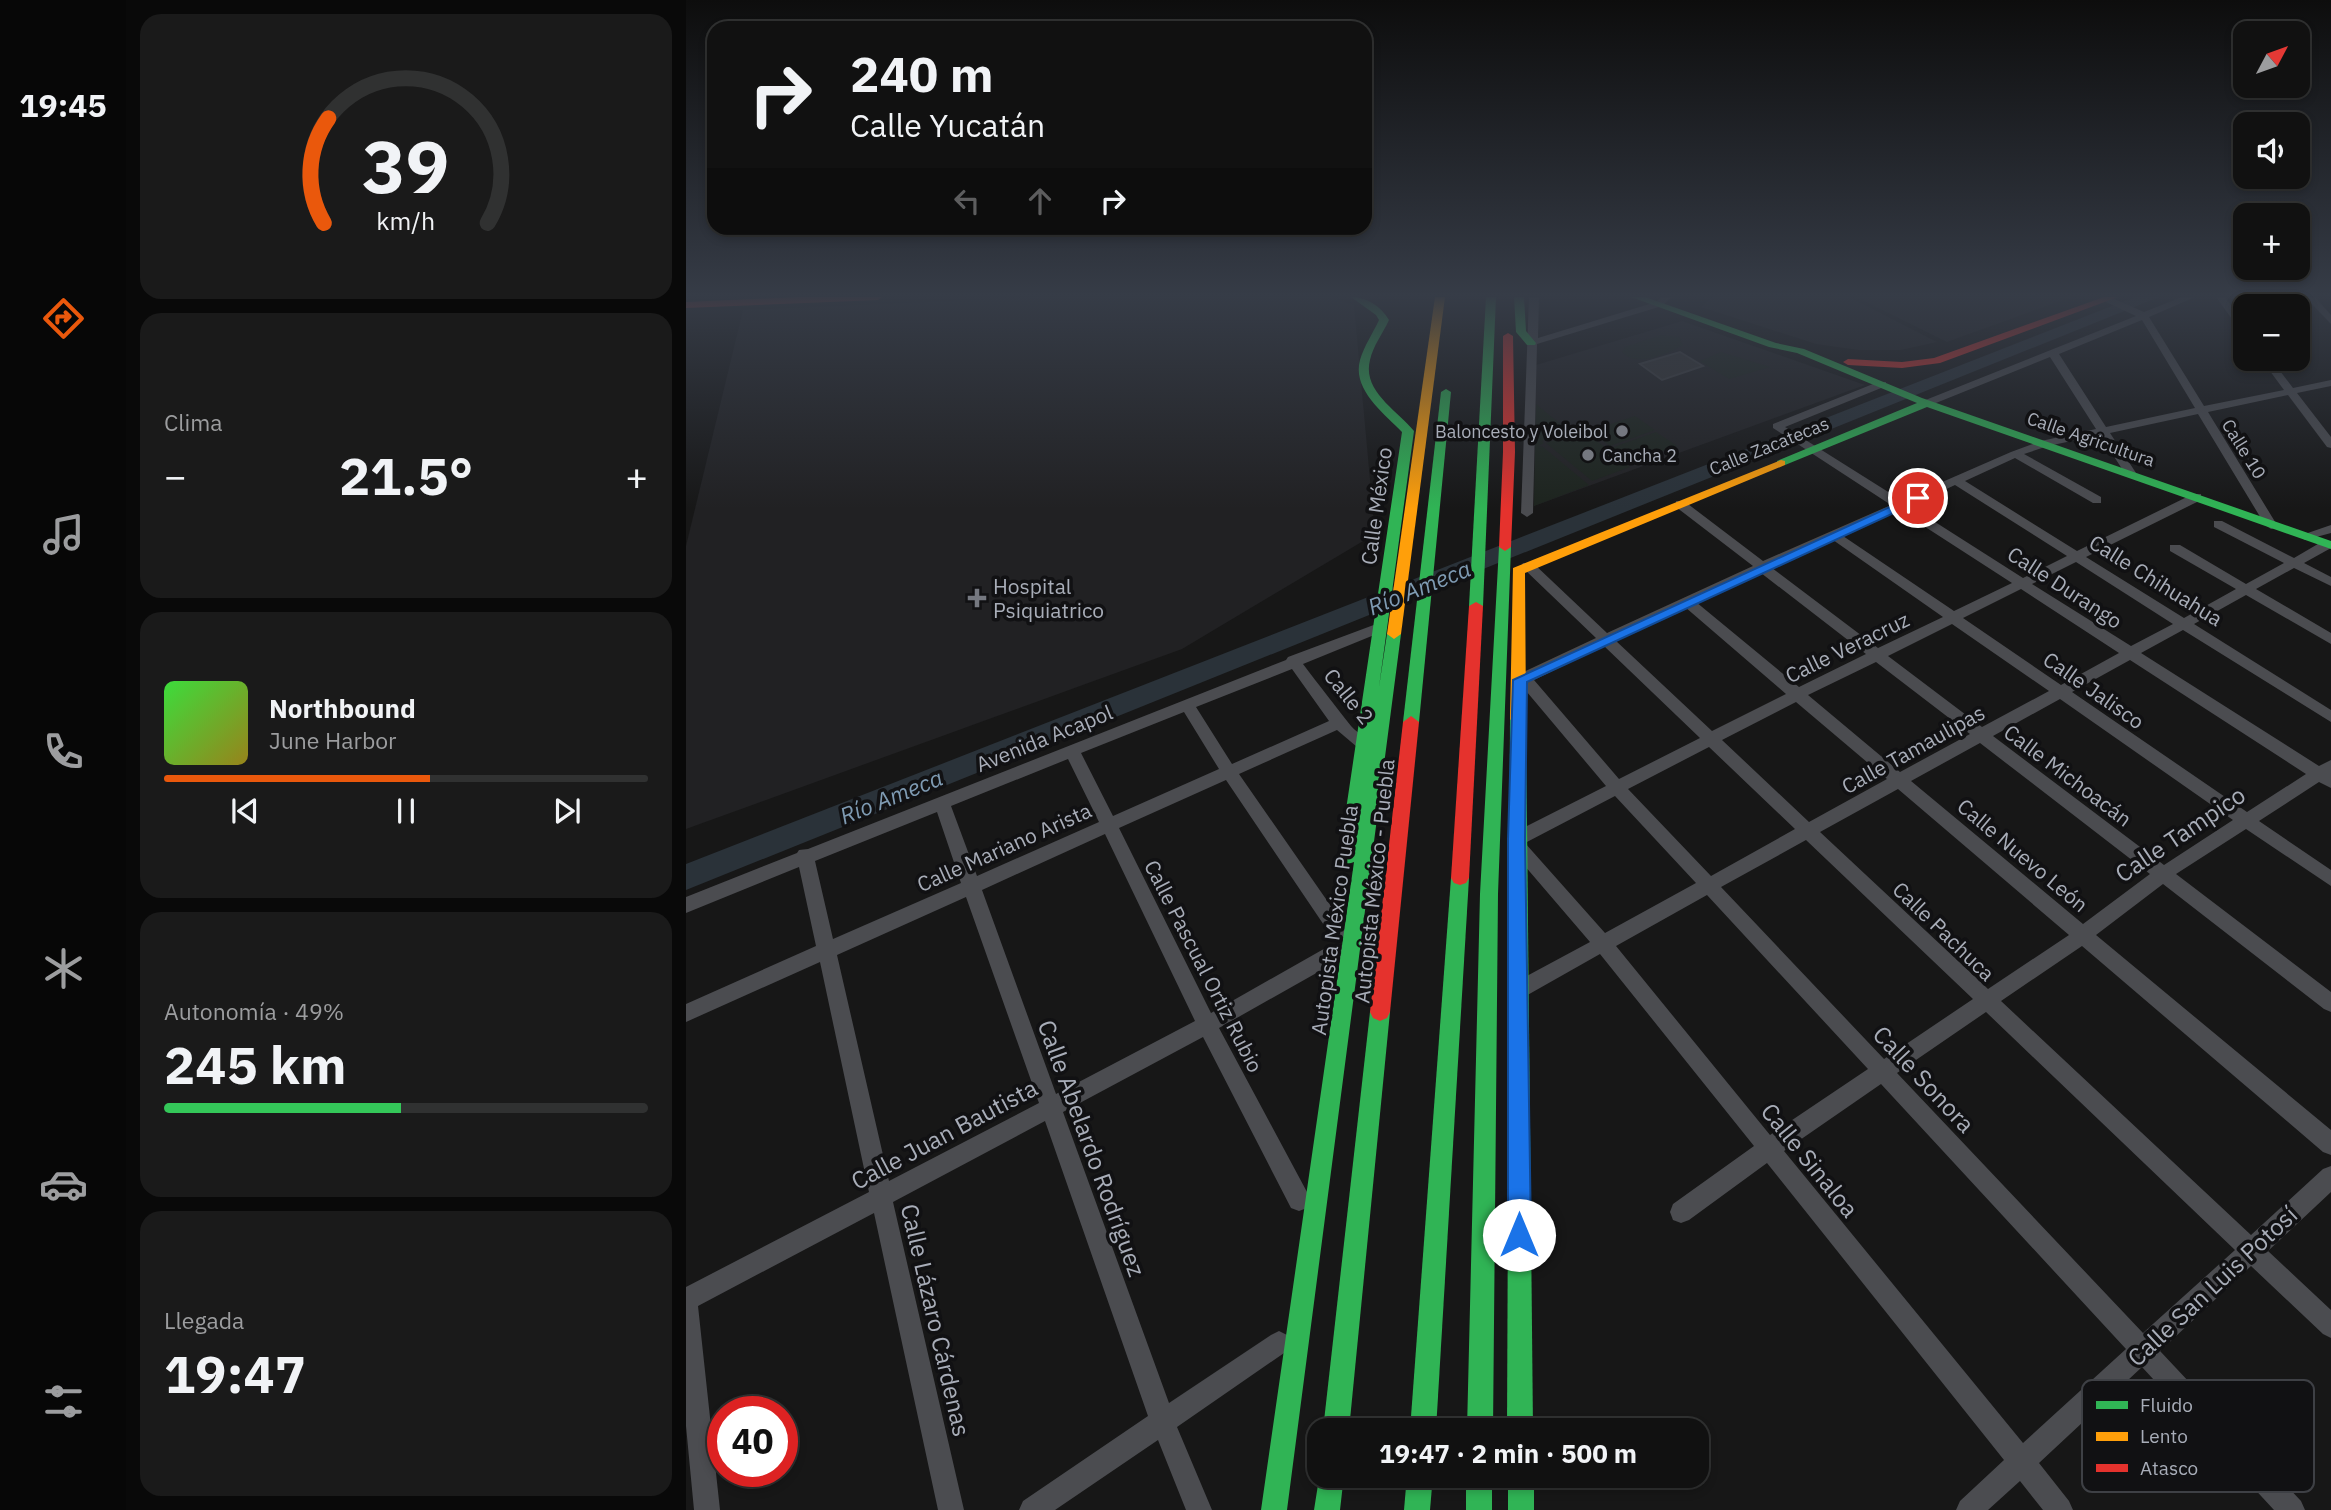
<!DOCTYPE html>
<html lang="es">
<head>
<meta charset="utf-8">
<style>
  body { margin:0; font-family:"IBM Plex Sans",sans-serif; background:#1a1a1a; color:#f1f3f6; height:100vh; display:flex; flex-direction:column; font-size:26px; white-space:nowrap }
  * { box-sizing:border-box; margin:0 }
  p { font-size:23px; color:#9c9d9f }
  .icon { flex:none; width:38px; height:38px; fill:none; stroke:currentColor; stroke-width:2; stroke-linecap:round; stroke-linejoin:round }
  .map { position:relative; flex:1; overflow:hidden }
  .side { display:flex; flex-direction:column; gap:14px; padding:14px; background:#090909; width:560px }
  .side>* { flex:none }
  .top-card { position:absolute; left:21px; top:21px; width:665px; height:214px; border-radius:21px; box-shadow:0 4px 10px #0003,0 0 0 2px #303131; background:#111; color:#f1f3f6; overflow:hidden }
  .needle { width:46px; rotate:49deg }
  .buttons { position:absolute; left:1547px; top:21px; display:grid; gap:14px }
  .buttons a { display:grid; place-items:center; width:77px; height:77px; border-radius:14px; background:#111; box-shadow:0 4px 10px #0003,0 0 0 2px #303131; font-size:35px }
  .speed { position:absolute; left:21px; top:1396px; display:flex; gap:14px; font-size:35px; font-weight:700; text-align:center }
  .speed>* { display:grid; place-content:center; width:91px; height:91px; border-radius:50%; background:#111; box-shadow:0 4px 10px #0003,0 0 0 2px #303131; line-height:1 }
  .speed .limit { border:10px solid #d22; background:#fff; color:#111 }
  .pin { position:absolute; display:grid; place-items:center; width:60px; height:60px; color:#fff; margin:-30px; border:4px solid #fff; border-radius:50%; box-shadow:0 2px 7px #0007 }
  .me { position:absolute; width:77px; margin:-38px; rotate:0deg; stroke-linejoin:round; filter:drop-shadow(0 0 5px #0008) }
  .turn { display:flex; align-items:center; gap:24px; height:147px; padding:0 28px; font-size:32px }
  .turn .icon { width:91px; height:91px; stroke-width:2.5 }
  .turn b { display:block; font-size:49px; line-height:60px }
  .lanes { display:flex; align-items:center; height:66px; padding:0 28px; background:#0003; justify-content:center; gap:35px; direction:ltr }
  .lanes .off { opacity:.35 }
  .big { font-size:52px; font-weight:700; line-height:1.1 }
  .side .widget { flex:1; display:flex; flex-direction:column; justify-content:center; gap:10px; min-width:0; padding:0 24px; border-radius:21px; background:#1a1a1a }
  .side .dial { align-items:center; gap:0 }
  .dial svg { height:182px; overflow:visible; fill:none; stroke:#303131; stroke-width:7; stroke-linecap:round; text-anchor:middle }
  .dial text { fill:#f1f3f6; stroke:none }
  .song { display:flex; align-items:center; gap:21px }
  .cover { width:84px; height:84px; border-radius:10px; background:linear-gradient(135deg,hsl(120 70% 55%),hsl(50 70% 35%)) }
  .played { height:7px; border-radius:4px; background:linear-gradient(90deg,#ea580c 55%,#303131 55%) }
  .keys { display:flex; justify-content:space-around; direction:ltr }
  .heat { display:flex; justify-content:space-between; align-items:center; font-size:38px; direction:ltr }
  .charge { height:10px; border-radius:5px; background:linear-gradient(90deg,#34c759 49%,#303131 0) }
  .trip { position:absolute; left:621px; top:1418px; width:402px; height:70px; border-radius:21px; background:#111; box-shadow:0 4px 10px #0003,0 0 0 2px #303131; font-weight:700; line-height:70px; text-align:center }
  main { display:flex; flex:1; min-height:0 }
  .tabs { display:flex; flex-direction:column; width:126px; justify-content:space-around; align-items:center; background:#070707; color:#9c9d9f }
  .tabs .icon { width:49px; height:49px }
  .tabs .on { color:#ea580c }
  .tabs b { font-size:32px; color:#f1f3f6 }
  .map>svg:first-child { display:block }
</style>
</head>
<body>
<main>
<nav class="tabs">
<b>19:45</b>
<svg class="icon on" aria-label="directions" viewBox="0 0 24 24"><path d="M12 3l9 9-9 9-9-9zM9 14v-3h6M13 9l2 2-2 2"/></svg>
<svg class="icon" aria-label="music" viewBox="0 0 24 24"><path d="M9 18V5l10-2v13"/><circle cx="6" cy="18" r="3"/><circle cx="16" cy="16" r="3"/></svg>
<svg class="icon" aria-label="phone" viewBox="0 0 24 24"><path d="M5 4h4l2 5-3 2q2 4 5 5l2-3 5 2v4C11 20 4 13 5 4z"/></svg>
<svg class="icon" aria-label="climate" viewBox="0 0 24 24"><path d="M12 3v18M4 7l16 10M4 17L20 7"/></svg>
<svg class="icon" aria-label="car" viewBox="0 0 24 24"><path d="M5 17H2v-5l4-1 3-4h7l3 4 3 1v5h-3M9 17h6M6 11h13"/><circle cx="7" cy="17" r="2"/><circle cx="17" cy="17" r="2"/></svg>
<svg class="icon" aria-label="filters" viewBox="0 0 24 24"><path d="M4 7h16M4 17h16"/><circle cx="9" cy="7" r="2"/><circle cx="15" cy="17" r="2"/></svg>
</nav>
<section class="side">
<div class="widget dial"><svg viewBox="0 0 100 80">
<path d="M14 69A42 42 0 1 1 86 69"/>
<path d="M14 69A42 42 0 0 1 16 23" stroke="#ea580c"/>
<text x="50" y="56" font-size="32" font-weight="700">39</text>
<text x="50" y="72" font-size="11">km/h</text>
</svg></div>
<div class="widget"><p>Clima</p>
<div class="heat"><a>−</a><b class="big">21.5°</b><a>+</a></div>
</div>
<div class="widget">
<div class="song"><i class="cover"></i><div><b>Northbound</b><p>June Harbor</p></div></div>
<div class="played"></div>
<div class="keys"><svg class="icon" aria-label="previous" viewBox="0 0 24 24"><path d="M18 5L8 12l10 7zM5 5v14"/></svg><svg class="icon" aria-label="pause" viewBox="0 0 24 24"><path d="M8 5v14M16 5v14"/></svg><svg class="icon" aria-label="next" viewBox="0 0 24 24"><path d="M6 5l10 7-10 7zM19 5v14"/></svg></div>
</div>
<div class="widget"><p>Autonomía · 49%</p><b class="big">245 km</b><div class="charge"></div></div>
<div class="widget"><p>Llegada</p><b class="big">19:47</b></div>
</section>
<div class="map">
<svg width="1645" height="1510" viewBox="0 0 1645 1510">
  <rect width="100%" height="100%" fill="#171717"/>
  <!-- built -->
  <g fill="#212123">
    <path d="M 354,297 L 644,297 L 668,305 L 689,534 L 496,649 L 0,829 L 0,546 L 57,310 Z"/>
    <path d="M 1027,297 L 1163,297 L 1251,342 L 1215,350 L 1172,350 L 1130,344 L 1015,307 Z"/>
    <path d="M 1170,297 L 1385,297 L 1261,342 Z"/>
    <path d="M 996,321 L 1179,385 L 848,506 L 850,365 Z"/>
  </g>
  <!-- green -->
  <g fill="#1d241e">
    <path d="M 975,335 L 993,337 L 997,345 C 981,354 950,368 936,352 L 939,347 Z"/>
    <path d="M 1035,352 L 1084,367 L 1043,379 L 1014,361 Z"/>
    <path d="M 850,404 L 883,431 L 856,441 L 858,443 L 852,446 L 857,447 L 903,485 L 848,506 Z"/>
    <path d="M 949,416 L 969,430 L 924,446 L 904,431 Z"/>
    <path d="M 897,430 L 944,467 L 906,481 L 860,443 Z"/>
    <path d="M 970,432 L 991,446 L 945,463 L 925,448 Z"/>
  </g>
  <g fill="none" stroke-linecap="round" stroke-linejoin="round">
    <!-- river -->
    <path fill="#2a3239" fill-rule="evenodd" d="M 1449,297 L 1473,297 L 0,890 L 0,864 Z"/>
  </g>
  <!-- building -->
  <path fill="#353536" stroke="#3f4043" stroke-width="2" d="M 994,352 L 1017,366 L 976,380 L 954,364 Z"/>
  <g fill="none" stroke-linecap="round" stroke-linejoin="round">
    <!-- street -->
    <g fill="#4b4c50" fill-rule="evenodd">
      <path d="M 843,297 L 853,297 L 852,338 L 970,302 L 976,297 L 986,297 L 976,306 L 851,344 L 847,513 L 841,517 L 835,513 Z"/>
      <path d="M 1496,297 L 1509,297 L 1463,317 L 1518,406 L 1598,390 L 1575,359 L 1585,359 L 1607,388 L 1645,380 L 1645,386 L 1611,393 L 1645,437 L 1645,448 L 1641,447 L 1602,395 L 1522,412 L 1591,525 L 1589,528 L 1585,529 L 1579,525 L 1512,414 L 1424,433 L 1450,473 L 1444,477 L 1440,475 L 1414,435 L 1362,446 L 1338,454 L 1415,497 L 1415,503 L 1407,503 L 1329,458 L 1279,481 L 1391,551 L 1507,494 L 1515,494 L 1515,500 L 1400,557 L 1498,618 L 1550,589 L 1484,551 L 1484,545 L 1494,545 L 1560,584 L 1598,563 L 1528,527 L 1528,521 L 1536,521 L 1608,558 L 1637,541 L 1645,541 L 1645,548 L 1618,563 L 1645,577 L 1645,586 L 1608,568 L 1570,589 L 1645,633 L 1645,644 L 1560,595 L 1508,624 L 1645,710 L 1645,722 L 1497,630 L 1455,653 L 1633,766 L 1645,760 L 1645,788 L 1633,782 L 1573,821 L 1645,870 L 1645,886 L 1560,829 L 1490,874 L 1645,992 L 1645,1012 L 1638,1009 L 1477,884 L 1410,935 L 1645,1130 L 1645,1155 L 1637,1152 L 1396,946 L 1315,1001 L 1565,1235 L 1637,1169 L 1645,1166 L 1645,1192 L 1582,1251 L 1645,1310 L 1645,1338 L 1637,1334 L 1565,1266 L 1474,1351 L 1615,1501 L 1619,1510 L 1588,1510 L 1456,1367 L 1353,1463 L 1383,1501 L 1387,1510 L 1357,1510 L 1334,1481 L 1302,1510 L 1270,1510 L 1274,1501 L 1318,1460 L 1081,1163 L 1003,1220 L 995,1223 L 987,1220 L 984,1212 L 987,1204 L 1068,1146 L 914,954 L 838,997 L 831,1000 L 824,997 L 821,991 L 824,985 L 904,942 L 826,851 L 823,839 L 825,834 L 920,786 L 835,685 L 829,684 L 827,680 L 829,676 L 910,638 L 835,566 L 837,563 L 847,563 L 921,633 L 1067,566 L 990,507 L 990,501 L 998,501 L 1077,561 L 1205,505 L 1087,428 L 1087,424 L 1192,382 L 1200,382 L 1200,386 L 1099,427 L 1215,500 L 1325,452 L 1355,441 L 1410,429 L 1364,357 L 1245,405 L 1237,405 L 1237,401 L 1450,316 L 1420,302 L 1420,298 L 1426,298 L 1458,312 ZM 1456,320 L 1509,408 L 1420,427 L 1373,354 ZM 1269,485 L 1381,556 L 1337,578 L 1224,506 ZM 1213,510 L 1326,583 L 1268,611 L 1157,536 ZM 1147,540 L 1257,617 L 1192,648 L 1086,568 ZM 1390,562 L 1487,624 L 1445,646 L 1346,584 ZM 1075,573 L 1180,654 L 1113,687 L 1010,602 ZM 1335,589 L 1433,653 L 1375,685 L 1277,618 ZM 999,607 L 1100,694 L 1026,731 L 929,640 ZM 1266,624 L 1363,691 L 1296,727 L 1202,656 ZM 918,646 L 1014,738 L 933,779 L 848,680 ZM 1444,660 L 1620,774 L 1561,812 L 1386,692 ZM 1190,662 L 1284,734 L 1214,772 L 1122,695 ZM 1374,699 L 1547,820 L 1478,865 L 1307,736 ZM 1110,702 L 1201,779 L 1123,822 L 1036,740 ZM 1294,743 L 1464,874 L 1397,924 L 1225,781 ZM 1023,747 L 1109,829 L 1025,876 L 942,789 ZM 1212,789 L 1383,935 L 1302,989 L 1134,832 ZM 929,796 L 1010,883 L 919,933 L 839,843 ZM 1120,840 L 1287,999 L 1198,1059 L 1035,887 ZM 1021,895 L 1182,1069 L 1084,1135 L 930,946 ZM 1300,1012 L 1549,1250 L 1457,1333 L 1211,1073 ZM 1195,1084 L 1440,1349 L 1337,1443 L 1098,1151 Z"/>
      <path d="M 1530,297 L 1539,297 L 1559,325 L 1559,334 L 1556,333 Z"/>
      <path d="M 1619,297 L 1629,297 L 1645,315 L 1645,324 Z"/>
      <path d="M 1645,525 L 1645,533 L 1619,540 L 1613,536 Z"/>
      <path d="M 693,623 L 698,625 L 700,628 L 698,631 L 617,664 C 633,685 650,707 665,726 C 673,735 685,739 691,748 L 689,752 L 677,752 L 651,730 L 553,774 L 658,925 L 661,931 L 658,937 L 652,939 L 646,937 L 540,780 L 433,828 L 525,1013 L 643,946 L 650,944 L 657,946 L 659,952 L 657,958 L 533,1028 L 621,1192 L 624,1200 L 621,1208 L 613,1211 L 605,1208 L 517,1037 L 377,1112 L 483,1403 L 585,1335 L 593,1331 L 601,1335 L 605,1343 L 601,1351 L 491,1427 L 526,1510 L 500,1510 L 472,1440 L 369,1510 L 333,1510 L 337,1501 L 462,1416 L 359,1121 L 207,1202 L 278,1510 L 252,1510 L 188,1213 L 12,1306 L 34,1510 L 8,1510 L 0,1426 L 0,1287 L 183,1192 L 134,962 L 0,1022 L 0,1004 L 130,946 L 113,867 L 0,913 L 0,897 L 111,853 L 113,850 L 122,849 L 600,660 L 602,657 ZM 606,669 L 643,721 L 546,764 L 510,707 ZM 498,712 L 533,769 L 427,816 L 395,753 ZM 382,759 L 413,822 L 291,876 L 265,806 ZM 251,812 L 275,883 L 147,939 L 129,861 ZM 419,834 L 509,1021 L 370,1094 L 296,890 ZM 280,897 L 353,1103 L 203,1181 L 151,955 Z"/>
    </g>
    <!-- fast -->
    <g fill="#30b455" fill-rule="evenodd">
      <path d="M 665,297 C 680,297 695,306 703,320 C 697,333 687,346 684,360 C 676,391 711,410 728,431 L 693,687 L 701,634 L 708,629 L 715,634 L 601,1510 L 575,1510 L 668,862 L 662,864 L 656,862 L 653,857 L 716,432 C 698,413 666,390 674,360 C 678,346 687,333 693,320 L 690,315 Z"/>
      <path d="M 800,297 L 810,297 L 797,606 L 790,610 L 783,606 Z"/>
      <path d="M 828,297 L 838,297 L 840,331 L 850,343 L 849,345 L 841,345 L 830,332 Z"/>
      <path d="M 945,297 L 959,297 L 1090,343 L 1118,349 L 1236,398 L 1645,541 L 1645,549 L 1241,407 L 1099,465 L 1091,465 L 1091,461 L 1231,403 L 1111,353 L 1083,347 Z"/>
      <path d="M 760,389 L 765,392 L 733,722 L 725,728 L 717,722 L 755,392 Z"/>
      <path d="M 819,543 L 825,547 L 812,894 L 807,1430 L 781,1430 L 794,894 L 813,547 Z"/>
      <path d="M 832,714 L 840,719 L 847,1430 L 821,1430 L 824,719 Z"/>
      <path d="M 774,871 L 780,873 L 783,878 L 750,1430 L 724,1430 L 765,878 L 768,873 Z"/>
      <path d="M 694,1003 L 701,1006 L 704,1012 L 663,1430 L 637,1430 L 684,1012 L 687,1006 Z"/>
      <path d="M 634,1472 L 634,1475 L 658,1475 L 654,1510 L 628,1510 Z"/>
      <path d="M 721,1475 L 747,1475 L 744,1510 L 718,1510 Z"/>
      <rect x="780" y="1475" width="26" height="35"/>
      <rect x="822" y="1475" width="26" height="35"/>
    </g>
    <!-- slow -->
    <g fill="#ff9f0a" fill-rule="evenodd">
      <path d="M 749,297 L 759,297 L 715,634 L 708,639 L 701,634 Z"/>
      <path d="M 1095,460 L 1099,461 L 1099,465 L 839,573 L 840,719 L 832,724 L 827,723 L 824,719 L 827,568 Z"/>
    </g>
    <!-- jam -->
    <g fill="#e5322d" fill-rule="evenodd">
      <path d="M 113,297 L 196,297 L 192,300 L 0,308 L 0,302 Z"/>
      <path d="M 1418,297 L 1432,297 L 1254,363 L 1216,368 L 1162,365 L 1157,362 L 1162,359 L 1216,362 L 1248,358 Z"/>
      <path d="M 822,333 L 827,336 L 829,452 L 825,547 L 819,551 L 813,547 L 817,452 L 817,336 Z"/>
      <path d="M 790,602 L 797,606 L 783,878 L 780,883 L 774,885 L 768,883 L 765,878 L 783,606 Z"/>
      <path d="M 725,716 L 733,722 L 704,1012 L 701,1018 L 694,1021 L 687,1018 L 684,1012 L 717,722 Z"/>
    </g>
  </g>
  <!-- sky -->
  <linearGradient id="sky" x2="0" y2="1"><stop stop-color="#0d0d0d"/><stop offset="0.58" stop-color="#363c47"/><stop offset="1" stop-color="#363c47" stop-opacity="0"/></linearGradient>
  <rect width="1645" height="509" fill="url(#sky)"/>
  <!-- route -->
  <path fill="#1a73e8" stroke="#114b97" stroke-width="2" d="M 1232,494 L 1236,495 L 1236,500 L 841,682 L 839,839 L 845,1235 L 841,1243 L 833,1246 L 825,1243 L 822,1235 L 822,839 L 827,680 Z"/>
  <!-- markers -->
  <g fill="#757880" stroke="#111113" stroke-width="2.5">
    <circle cx="936" cy="431" r="7"/>
    <circle cx="902" cy="455" r="7"/>
    <path d="M287.5 587.5h7v7h7v7h-7v7h-7v-7h-7v-7h7z"/>
  </g>
  <g text-anchor="middle" dominant-baseline="central" stroke-width="7" stroke-linejoin="round" paint-order="stroke">
    <!-- far-poi labels -->
    <g font-size="18" fill="#a8adb8" stroke="#111113" text-anchor="end">
      <text x="922" y="431">Baloncesto y Voleibol</text>
      <text x="916" y="455" text-anchor="start">Cancha 2</text>
    </g>
    <!-- far-street labels -->
    <g font-size="18" fill="#a8adb8" stroke="#111113">
      <text transform="translate(1405 439) rotate(19)">Calle Agricultura</text>
      <text transform="translate(1083 446) rotate(-22)">Calle Zacatecas</text>
      <text transform="translate(1558 449) rotate(58)">Calle 10</text>
    </g>
    <!-- street labels -->
    <g font-size="21" fill="#a8adb8" stroke="#111113">
      <text transform="translate(690 506) rotate(-82)">Calle México</text>
      <text transform="translate(1470 580) rotate(32)">Calle Chihuahua</text>
      <text transform="translate(1379 587) rotate(33)">Calle Durango</text>
      <text transform="translate(1161 647) rotate(-26)">Calle Veracruz</text>
      <text transform="translate(1408 690) rotate(35)">Calle Jalisco</text>
      <text transform="translate(663 696) rotate(51)">Calle 2</text>
      <text transform="translate(358 738) rotate(-22)">Avenida Acapol</text>
      <text transform="translate(1227 749) rotate(-29)">Calle Tamaulipas</text>
      <text transform="translate(1382 775) rotate(37)">Calle Michoacán</text>
      <text transform="translate(318 847) rotate(-24)">Calle Mariano Arista</text>
      <text transform="translate(1337 855) rotate(40)">Calle Nuevo León</text>
      <text transform="translate(688 881) rotate(-84)">Autopista México - Puebla</text>
      <text transform="translate(648 920) rotate(-82)">Autopista México Puebla</text>
      <text transform="translate(1258 931) rotate(44)">Calle Pachuca</text>
      <text transform="translate(518 966) rotate(63)">Calle Pascual Ortiz Rubio</text>
    </g>
    <!-- poi labels -->
    <g font-size="21" fill="#a8adb8" stroke="#111113" text-anchor="start">
      <text x="307" y="586">Hospital<tspan x="307" dy="24">Psiquiatrico</tspan></text>
    </g>
    <!-- water labels -->
    <g font-size="23" font-style="italic" fill="#7f9bb3" stroke="#111113">
      <text transform="translate(733 587) rotate(-22)">Río Ameca</text>
      <text transform="translate(205 796) rotate(-22)">Río Ameca</text>
    </g>
    <!-- near-street labels -->
    <g font-size="24" fill="#a8adb8" stroke="#111113">
      <text transform="translate(1494 834) rotate(-34)">Calle Tampico</text>
      <text transform="translate(1238 1079) rotate(47)">Calle Sonora</text>
      <text transform="translate(258 1134) rotate(-28)">Calle Juan Bautista</text>
      <text transform="translate(406 1148) rotate(70)">Calle Abelardo Rodríguez</text>
      <text transform="translate(1124 1160) rotate(51)">Calle Sinaloa</text>
      <text transform="translate(1526 1286) rotate(-43)">Calle San Luis Potosí</text>
      <text transform="translate(250 1320) rotate(77)">Calle Lázaro Cárdenas</text>
    </g>
  </g>
  <!-- legend -->
  <rect x="1396" y="1380" width="232" height="112" rx="10" fill="#111113" stroke="#3e4045" stroke-width="2"/>
  <rect x="1410" y="1401" width="32" height="8" fill="#30b455"/>
  <rect x="1410" y="1432" width="32" height="9" fill="#ff9f0a"/>
  <rect x="1410" y="1464" width="32" height="8" fill="#e5322d"/>
  <g font-size="19" fill="#a8adb8">
    <text x="1454" y="1412">Fluido</text>
    <text x="1454" y="1443">Lento</text>
    <text x="1454" y="1475">Atasco</text>
  </g>
</svg>
<div class="buttons">
<a><svg class="needle" viewBox="-14 -14 28 28"><path d="M0-13l5 13h-10z" fill="#e53935"/><path d="M0 13l5-13h-10z" fill="#9c9d9f"/></svg></a>
<a><svg class="icon" aria-label="sound" viewBox="0 0 24 24"><path d="M4 9h4l5-4v14l-5-4H4zM17 9q2 3 0 6"/></svg></a>
<a>+</a>
<a>−</a>
</div>
<div class="speed"><div class="limit">40</div></div>
<div class="pin" style="left:1232px;top:498px;background:#d93025"><svg class="icon" aria-label="arrive" viewBox="0 0 24 24"><path d="M6 21V4h12l-3 4 3 4H6"/></svg></div>
<svg class="me" style="left:833px;top:1235px" viewBox="-20 -20 40 40"><circle r="19" fill="#fff"/><path d="M0-13L10 11 0 6-10 11z" fill="#1a73e8"/></svg>
<div class="trip">19:47 · 2 min · 500 m</div>
<div class="top-card">
<div class="turn"><svg class="icon" aria-label="right" viewBox="0 0 24 24"><path d="M7 20v-9h11M14 6l5 5-5 5"/></svg><div><b>240 m</b>Calle Yucatán</div></div>
<div class="lanes"><svg class="icon off" aria-label="left" viewBox="0 0 24 24"><path d="M17 20v-9H6M10 6l-5 5 5 5"/></svg><svg class="icon off" aria-label="ahead" viewBox="0 0 24 24"><path d="M12 20V5M6 11l6-6 6 6"/></svg><svg class="icon" aria-label="right" viewBox="0 0 24 24"><path d="M7 20v-9h11M14 6l5 5-5 5"/></svg></div>
</div>
</div>
</main>
</body>
</html>
